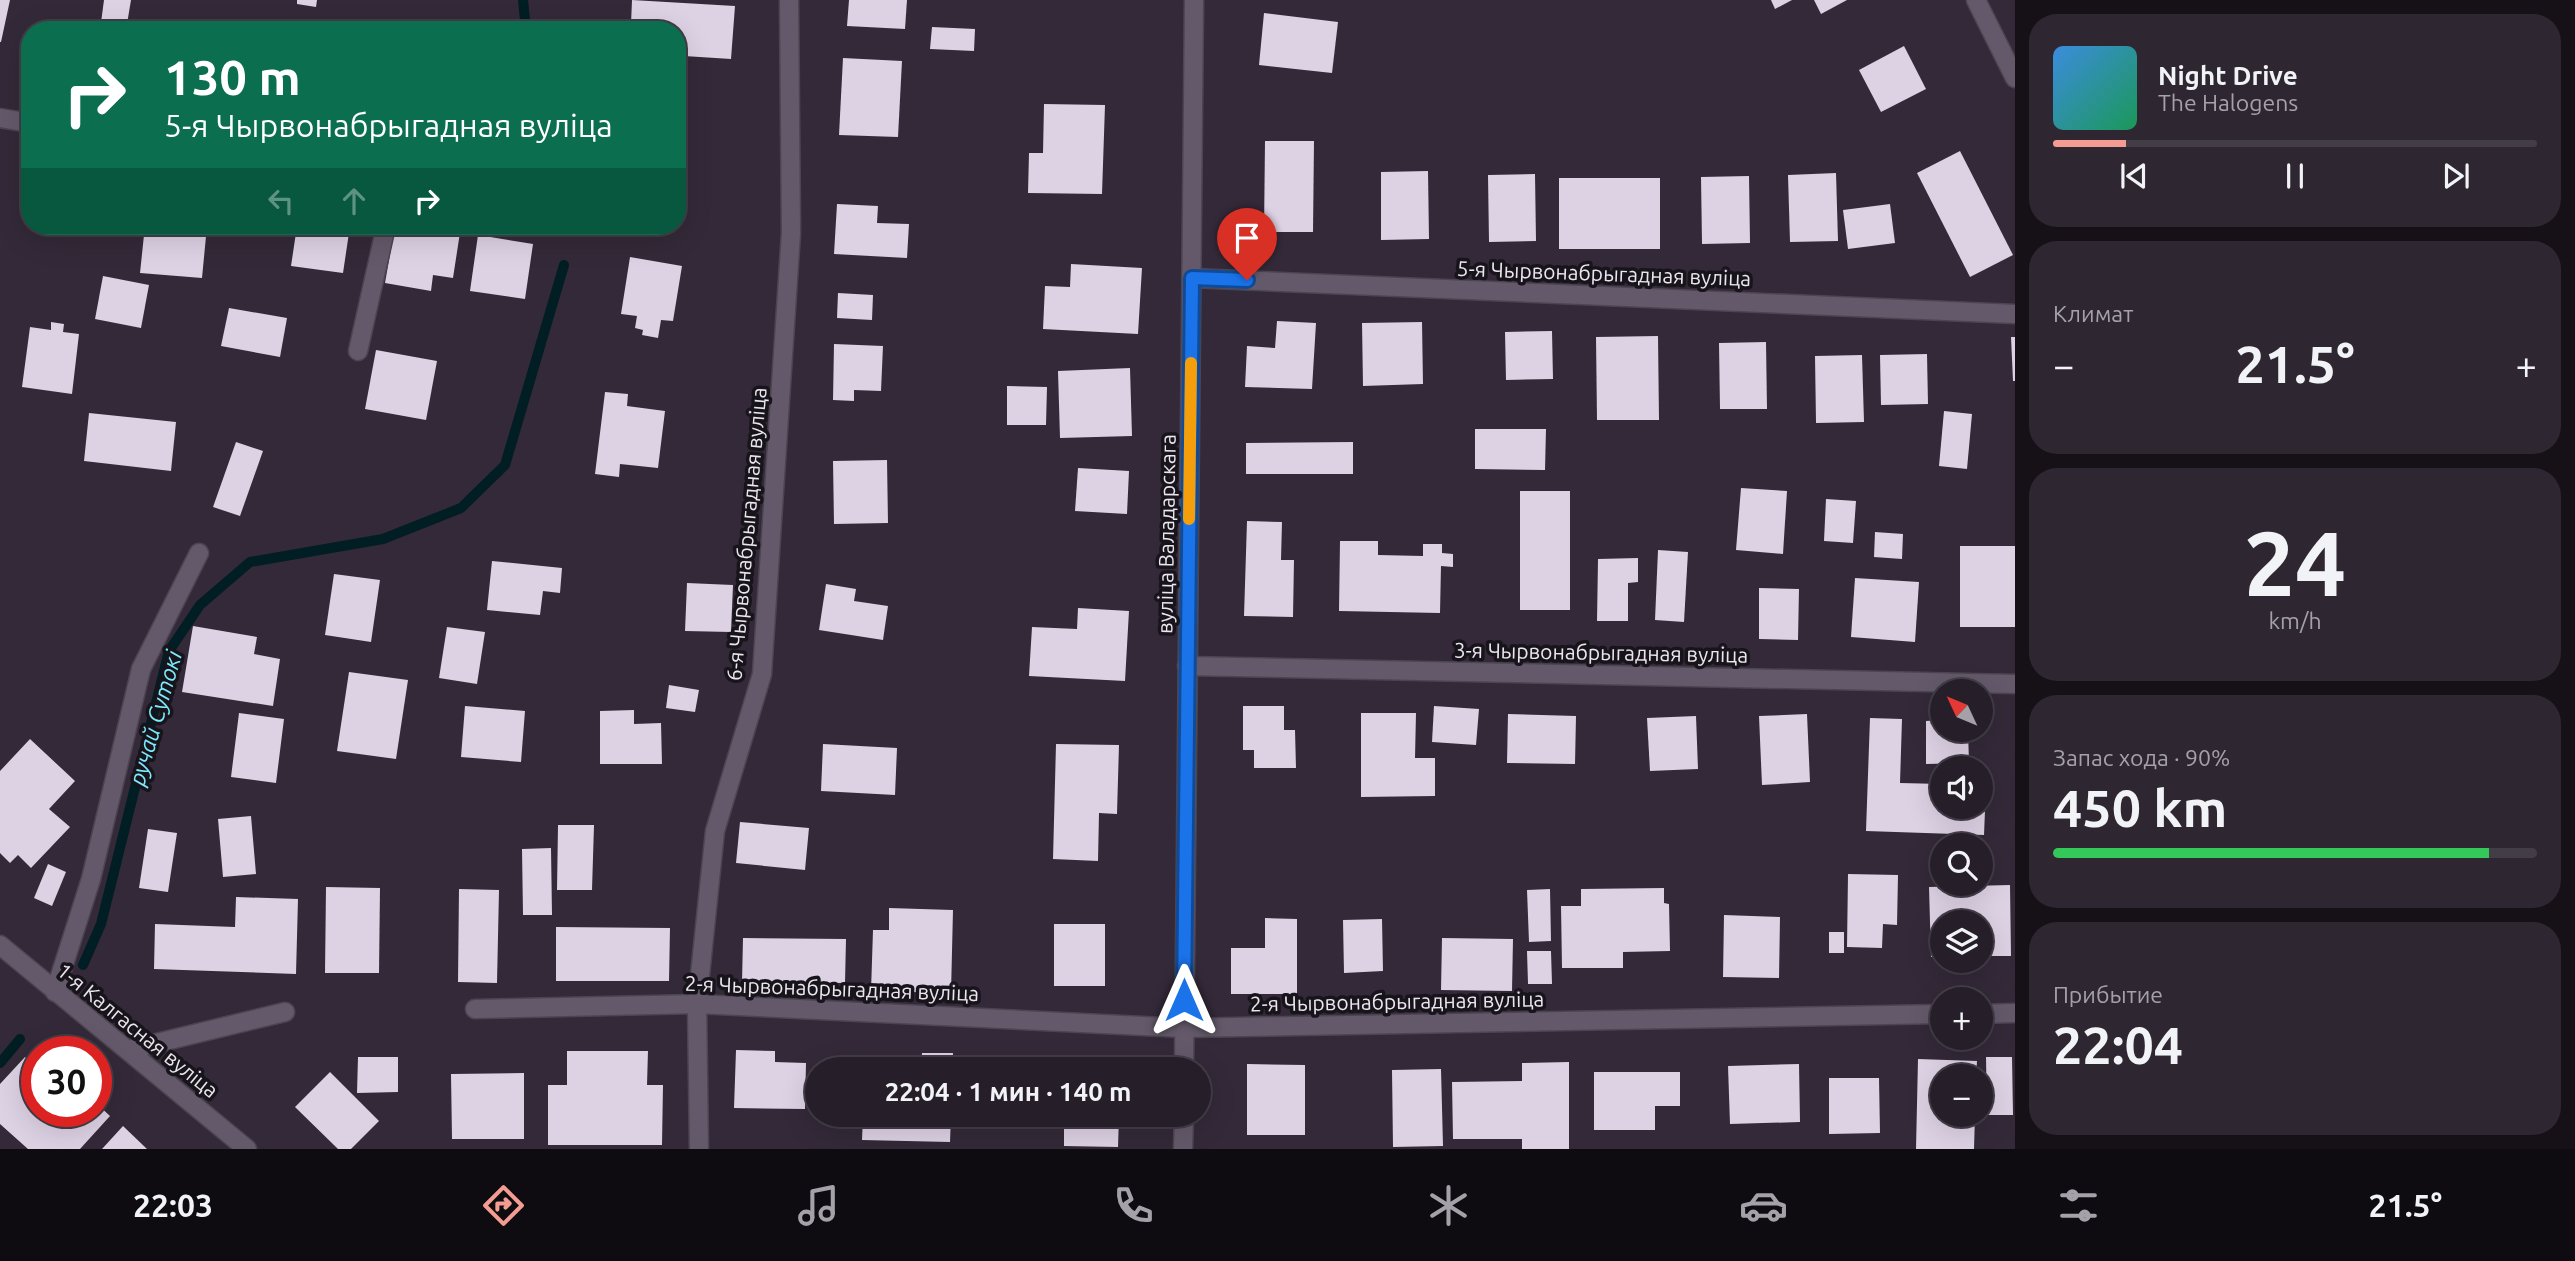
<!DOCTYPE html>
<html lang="ru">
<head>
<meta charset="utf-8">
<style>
  body { margin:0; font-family:Ubuntu,sans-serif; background:#2e2732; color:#f1f3f6; height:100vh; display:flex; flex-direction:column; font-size:26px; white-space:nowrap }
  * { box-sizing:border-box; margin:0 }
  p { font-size:23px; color:#a4a2a8 }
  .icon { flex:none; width:38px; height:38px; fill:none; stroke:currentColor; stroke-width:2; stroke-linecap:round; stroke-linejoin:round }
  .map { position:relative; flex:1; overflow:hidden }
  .panel { display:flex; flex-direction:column; gap:14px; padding:14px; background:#151117; width:560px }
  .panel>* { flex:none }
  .top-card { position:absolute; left:21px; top:21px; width:665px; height:214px; border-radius:28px; box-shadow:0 7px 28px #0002,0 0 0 2px #423d47; background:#0b6e4f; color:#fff; overflow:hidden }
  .needle { width:46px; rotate:314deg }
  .tools { position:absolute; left:1930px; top:679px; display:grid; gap:14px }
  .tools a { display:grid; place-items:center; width:63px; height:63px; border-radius:50%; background:#261f2a; box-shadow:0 7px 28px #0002,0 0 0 2px #423d47; font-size:35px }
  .speed { position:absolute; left:21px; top:1036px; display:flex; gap:14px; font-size:35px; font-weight:700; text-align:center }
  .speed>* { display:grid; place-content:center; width:91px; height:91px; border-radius:50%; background:#261f2a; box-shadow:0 7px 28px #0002,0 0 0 2px #423d47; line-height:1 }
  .speed .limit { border:10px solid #d22; background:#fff; color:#111 }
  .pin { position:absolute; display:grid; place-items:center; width:60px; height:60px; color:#fff; margin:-72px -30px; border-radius:50% 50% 50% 0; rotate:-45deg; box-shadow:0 0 7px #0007 }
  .pin .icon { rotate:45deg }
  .me { position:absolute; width:77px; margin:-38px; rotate:0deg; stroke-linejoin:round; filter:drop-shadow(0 0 5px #0008) }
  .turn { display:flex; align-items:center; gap:24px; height:147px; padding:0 28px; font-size:32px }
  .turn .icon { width:91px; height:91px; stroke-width:2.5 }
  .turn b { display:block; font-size:49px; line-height:60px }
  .lanes { display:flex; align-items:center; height:66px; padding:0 28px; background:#0003; justify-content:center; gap:35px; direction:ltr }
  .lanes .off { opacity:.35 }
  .big { font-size:52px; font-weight:700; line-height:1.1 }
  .panel .widget { flex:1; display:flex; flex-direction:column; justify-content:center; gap:10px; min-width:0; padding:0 24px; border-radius:28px; background:#2e2732 }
  .panel .dial { align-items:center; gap:0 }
  .dial b { font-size:91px; line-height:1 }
  .song { display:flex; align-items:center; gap:21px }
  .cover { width:84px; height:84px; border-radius:10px; background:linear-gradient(135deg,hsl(210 70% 55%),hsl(150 70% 35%)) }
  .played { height:7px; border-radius:4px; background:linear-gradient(90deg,#f59c92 15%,#423d47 15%) }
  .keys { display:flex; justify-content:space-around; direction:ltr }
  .heat { display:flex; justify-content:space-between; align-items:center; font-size:38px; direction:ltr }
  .charge { height:10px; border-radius:5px; background:linear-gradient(90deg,#34c759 90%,#423d47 0) }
  .trip { position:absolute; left:805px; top:1057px; width:406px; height:70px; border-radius:35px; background:#261f2a; box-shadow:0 7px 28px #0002,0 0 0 2px #423d47; font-weight:700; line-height:70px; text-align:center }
  .tab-bar { display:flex; height:112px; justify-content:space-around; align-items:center; background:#0f0c11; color:#a4a2a8 }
  .tab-bar .icon { width:49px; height:49px }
  .tab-bar .current { color:#f59c92 }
  .tab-bar b { font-size:32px; color:#f1f3f6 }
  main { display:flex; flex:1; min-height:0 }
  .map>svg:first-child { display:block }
</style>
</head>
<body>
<main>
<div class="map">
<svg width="2015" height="1149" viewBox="0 0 2015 1149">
  <rect width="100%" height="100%" fill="#332938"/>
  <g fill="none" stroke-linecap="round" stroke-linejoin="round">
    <!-- stream -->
    <g stroke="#001e23" stroke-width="10">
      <path d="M 523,0 L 526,30"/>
      <path d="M 83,965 L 101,924 L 169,651 L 200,605 L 250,562 L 383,539 L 461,508 L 505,465 L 564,265"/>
      <path d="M 0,1063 L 20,1039"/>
    </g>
  </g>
  <!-- building -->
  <g fill="#ddd1e4">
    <path d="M 0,0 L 10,0 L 1,42 L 0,42 Z"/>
    <path d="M 104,0 L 131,0 L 126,30 L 100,30 Z"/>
    <path d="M 297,0 L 317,0 L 316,7 L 297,4 Z"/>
    <path d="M 632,0 L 735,6 L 731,59 L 684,56 L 682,73 L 677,72 L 677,30 L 587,30 L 587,21 L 631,24 Z"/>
    <path d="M 849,0 L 907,0 L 905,29 L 847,26 Z"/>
    <path d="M 1771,0 L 1792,0 L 1775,9 Z"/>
    <path d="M 1814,0 L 1847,0 L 1821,14 Z"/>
    <path d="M 1264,13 L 1338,22 L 1332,73 L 1259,65 Z"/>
    <path d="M 932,27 L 975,29 L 974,51 L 930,49 Z"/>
    <path d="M 1904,46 L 1926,89 L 1881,112 L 1859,70 Z"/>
    <path d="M 843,58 L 902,61 L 898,137 L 839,135 Z"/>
    <path d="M 1044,104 L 1105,105 L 1102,194 L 1028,193 L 1029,153 L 1043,153 Z"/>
    <path d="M 677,119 L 688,120 L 683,167 L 677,166 Z"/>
    <path d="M 1265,141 L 1314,141 L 1313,232 L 1264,232 Z"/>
    <path d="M 1960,151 L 2013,255 L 1970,277 L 1917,173 Z"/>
    <path d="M 1428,171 L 1429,239 L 1381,240 L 1381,172 Z"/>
    <path d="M 1836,173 L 1838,241 L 1790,242 L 1788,175 Z"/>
    <path d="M 1535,174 L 1536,241 L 1489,242 L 1488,175 Z"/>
    <path d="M 1749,176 L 1750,243 L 1702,244 L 1701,177 Z"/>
    <rect x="1559" y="178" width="101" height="71"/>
    <path d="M 837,204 L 878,206 L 877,223 L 909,224 L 907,258 L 834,254 Z"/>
    <path d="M 1890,204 L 1895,243 L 1848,249 L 1843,210 Z"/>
    <path d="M 160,226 L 207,226 L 202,278 L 140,273 L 144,235 L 158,237 Z"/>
    <path d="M 297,226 L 350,226 L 343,273 L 291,266 Z"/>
    <path d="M 395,226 L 461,226 L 453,278 L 433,275 L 431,291 L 385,283 Z"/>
    <path d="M 478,235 L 533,244 L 525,299 L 470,291 Z"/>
    <path d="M 630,257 L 682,266 L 673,321 L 661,320 L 658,338 L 642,335 L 643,330 L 635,328 L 637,316 L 621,314 Z"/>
    <path d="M 1071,264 L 1142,268 L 1138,334 L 1043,329 L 1045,286 L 1070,287 Z"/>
    <path d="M 103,276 L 149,285 L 141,328 L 95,319 Z"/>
    <path d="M 838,293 L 873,295 L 872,320 L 837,318 Z"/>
    <path d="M 229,308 L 287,318 L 280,357 L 221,346 Z"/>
    <path d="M 1277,321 L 1316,323 L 1312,389 L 1245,387 L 1247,346 L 1275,348 Z"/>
    <path d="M 51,322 L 64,324 L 63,332 L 79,334 L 72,394 L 22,387 L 30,327 L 51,330 Z"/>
    <path d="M 1422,322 L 1423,384 L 1363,386 L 1362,323 Z"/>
    <path d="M 1552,331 L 1553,379 L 1506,380 L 1505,332 Z"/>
    <path d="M 1658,336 L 1659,420 L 1597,420 L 1596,337 Z"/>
    <path d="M 2011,337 L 2015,337 L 2015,381 L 2013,381 Z"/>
    <path d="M 1766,342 L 1767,409 L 1720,409 L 1719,343 Z"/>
    <path d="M 834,344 L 883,346 L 881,391 L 854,390 L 854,401 L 833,400 Z"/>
    <path d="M 376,350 L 437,361 L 426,420 L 365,409 Z"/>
    <path d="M 1927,354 L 1928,404 L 1881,405 L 1880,355 Z"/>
    <path d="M 1862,355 L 1864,422 L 1816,423 L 1815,356 Z"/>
    <path d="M 1130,368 L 1132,436 L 1060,438 L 1058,371 Z"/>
    <path d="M 1007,386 L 1047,387 L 1046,425 L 1007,425 Z"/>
    <path d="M 605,392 L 628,394 L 627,406 L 665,411 L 658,468 L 620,464 L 619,477 L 595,474 Z"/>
    <path d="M 1944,411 L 1972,414 L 1967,469 L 1939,466 Z"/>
    <path d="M 89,413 L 176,422 L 171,471 L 84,461 Z"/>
    <path d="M 1475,429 L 1546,429 L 1545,470 L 1475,469 Z"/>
    <path d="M 236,442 L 263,451 L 240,516 L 213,507 Z"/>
    <path d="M 1353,442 L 1353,474 L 1246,474 L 1246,443 Z"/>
    <path d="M 887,460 L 888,523 L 834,524 L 833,461 Z"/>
    <path d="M 1078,468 L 1129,471 L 1127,514 L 1075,511 Z"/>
    <path d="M 1741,488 L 1787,491 L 1783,554 L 1736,550 Z"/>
    <rect x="1520" y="491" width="50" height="119"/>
    <path d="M 1826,499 L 1856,501 L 1853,543 L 1824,541 Z"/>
    <path d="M 1247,521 L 1282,522 L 1281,560 L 1294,560 L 1293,617 L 1244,616 Z"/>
    <path d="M 1875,532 L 1903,534 L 1902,559 L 1874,557 Z"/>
    <path d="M 1340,541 L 1378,541 L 1378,555 L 1423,556 L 1423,544 L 1442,544 L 1442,553 L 1453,554 L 1453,567 L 1441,566 L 1440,613 L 1339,611 Z"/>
    <rect x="1960" y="546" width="55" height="81"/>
    <path d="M 1658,550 L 1688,552 L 1684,622 L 1655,620 Z"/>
    <path d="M 1638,558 L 1638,582 L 1628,583 L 1628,621 L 1597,621 L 1598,559 Z"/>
    <path d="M 492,561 L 562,568 L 560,593 L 543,591 L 540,615 L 487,610 Z"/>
    <path d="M 334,574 L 380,580 L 371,642 L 325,635 Z"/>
    <path d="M 1855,578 L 1919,582 L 1915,642 L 1851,637 Z"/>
    <path d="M 687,583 L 733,585 L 731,632 L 685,631 Z"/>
    <path d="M 826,584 L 856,589 L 854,601 L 888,606 L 883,640 L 819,630 Z"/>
    <path d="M 1759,588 L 1799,589 L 1798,640 L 1759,639 Z"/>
    <path d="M 1078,608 L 1129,611 L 1125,681 L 1029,676 L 1032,627 L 1077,629 Z"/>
    <path d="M 193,626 L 257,637 L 254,654 L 280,659 L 273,706 L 182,692 Z"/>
    <path d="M 447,627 L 485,632 L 477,684 L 439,678 Z"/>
    <path d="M 349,672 L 408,680 L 396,759 L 337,751 Z"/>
    <path d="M 669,685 L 699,690 L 695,712 L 666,708 Z"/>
    <path d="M 465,706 L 525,711 L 521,762 L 461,757 Z"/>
    <path d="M 1243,706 L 1284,706 L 1284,730 L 1295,730 L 1296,768 L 1254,768 L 1254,750 L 1243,750 Z"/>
    <path d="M 1434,706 L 1479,709 L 1476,745 L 1432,742 Z"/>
    <path d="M 634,710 L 634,724 L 661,723 L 662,764 L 600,764 L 600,711 Z"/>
    <path d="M 239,713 L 284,719 L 276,783 L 231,777 Z"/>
    <path d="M 1361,713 L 1416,713 L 1415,758 L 1435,758 L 1435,796 L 1361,797 Z"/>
    <path d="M 1508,714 L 1576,716 L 1575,764 L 1507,763 Z"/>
    <path d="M 1807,714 L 1810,782 L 1762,785 L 1759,716 Z"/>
    <path d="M 1696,716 L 1698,769 L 1650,771 L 1647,718 Z"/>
    <path d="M 1870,718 L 1902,719 L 1900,783 L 1942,784 L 1942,807 L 1981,807 L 1981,786 L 1986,786 L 1984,835 L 1866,831 Z"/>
    <path d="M 1942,720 L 1942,730 L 1968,730 L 1969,763 L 1926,764 L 1926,721 Z"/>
    <path d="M 30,739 L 75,781 L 49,809 L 70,827 L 31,868 L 18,855 L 10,863 L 0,853 L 0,771 Z"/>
    <path d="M 823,744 L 897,748 L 895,795 L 821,791 Z"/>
    <path d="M 1056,744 L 1119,745 L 1117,814 L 1099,813 L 1098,861 L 1053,859 Z"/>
    <path d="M 251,816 L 256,874 L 223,877 L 218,819 Z"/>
    <path d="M 740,822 L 809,828 L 805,870 L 736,863 Z"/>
    <path d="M 558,825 L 594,825 L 592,890 L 557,890 Z"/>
    <path d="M 148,829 L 177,833 L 168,892 L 139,888 Z"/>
    <path d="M 551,848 L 552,915 L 523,915 L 522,849 Z"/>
    <path d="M 48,864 L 66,872 L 52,906 L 34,898 Z"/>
    <path d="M 1848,874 L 1898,875 L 1897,925 L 1883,924 L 1882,948 L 1847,947 Z"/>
    <path d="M 2010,885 L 2011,956 L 1981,956 L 1981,922 L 1942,922 L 1942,957 L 1931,957 L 1929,887 Z"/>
    <path d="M 326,887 L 380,888 L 379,973 L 325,973 Z"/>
    <path d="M 1664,888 L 1664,903 L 1669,904 L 1670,951 L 1623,952 L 1623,968 L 1562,968 L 1561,906 L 1581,906 L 1581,889 Z"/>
    <path d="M 459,889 L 499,890 L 497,983 L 458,982 Z"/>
    <path d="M 1550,889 L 1551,941 L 1529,942 L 1527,890 Z"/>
    <path d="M 236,897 L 298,899 L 296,974 L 154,969 L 155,924 L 235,927 Z"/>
    <path d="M 889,908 L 953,910 L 951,993 L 871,991 L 873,930 L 889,930 Z"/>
    <path d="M 1724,915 L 1780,917 L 1779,978 L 1723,977 Z"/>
    <path d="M 1265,918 L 1297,919 L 1297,994 L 1231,994 L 1231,948 L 1265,948 Z"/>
    <path d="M 1382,919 L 1383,971 L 1344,973 L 1343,920 Z"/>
    <rect x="1054" y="924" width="51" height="62"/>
    <path d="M 556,927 L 670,928 L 669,981 L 556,981 Z"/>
    <rect x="1829" y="932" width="15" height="21"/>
    <path d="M 743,938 L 846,939 L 845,983 L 742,982 Z"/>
    <path d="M 1442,938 L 1513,939 L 1512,991 L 1441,990 Z"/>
    <path d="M 1527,951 L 1551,951 L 1552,984 L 1528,984 Z"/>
    <path d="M 736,1050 L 775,1051 L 775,1062 L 806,1063 L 805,1109 L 734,1108 Z"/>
    <path d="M 567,1051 L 648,1051 L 647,1085 L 663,1085 L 662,1145 L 548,1145 L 548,1085 L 567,1085 Z"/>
    <path d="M 922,1053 L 953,1053 L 952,1069 L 921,1069 Z"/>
    <path d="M 25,1057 L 37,1068 L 37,1111 L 96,1111 L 96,1103 L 110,1116 L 80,1149 L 28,1149 L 0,1124 L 0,1084 Z"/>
    <path d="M 358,1057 L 398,1057 L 398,1092 L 357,1093 Z"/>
    <path d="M 1986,1057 L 2012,1057 L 2013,1115 L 1987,1115 Z"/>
    <path d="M 864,1059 L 909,1060 L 909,1069 L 864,1069 Z"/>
    <path d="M 1918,1059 L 1977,1061 L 1976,1076 L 1942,1076 L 1942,1115 L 1975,1115 L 1974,1149 L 1916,1149 Z"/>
    <path d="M 1569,1062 L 1569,1149 L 1522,1149 L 1522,1139 L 1453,1139 L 1452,1082 L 1522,1081 L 1522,1063 Z"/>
    <path d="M 1247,1064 L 1305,1065 L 1305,1135 L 1247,1135 Z"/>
    <path d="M 1799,1064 L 1800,1122 L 1730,1124 L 1728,1066 Z"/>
    <path d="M 1441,1069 L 1443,1146 L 1393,1147 L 1392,1070 Z"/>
    <path d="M 330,1072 L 379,1121 L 351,1149 L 338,1149 L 295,1107 Z"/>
    <path d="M 1594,1072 L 1680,1072 L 1680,1106 L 1655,1106 L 1655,1130 L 1594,1130 Z"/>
    <path d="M 524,1073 L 524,1139 L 452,1139 L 451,1074 Z"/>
    <path d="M 1829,1078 L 1879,1078 L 1880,1133 L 1829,1134 Z"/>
    <path d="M 863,1115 L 951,1115 L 950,1142 L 862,1140 Z"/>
    <path d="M 1064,1115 L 1119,1115 L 1118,1147 L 1064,1146 Z"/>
    <path d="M 123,1126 L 147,1149 L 102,1149 Z"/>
  </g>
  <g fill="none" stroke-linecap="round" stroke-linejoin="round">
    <defs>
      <g id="minor">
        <path d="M 1976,0 L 2015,78"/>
        <path d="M 0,118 L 30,123"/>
        <path d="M 1192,278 L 2015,314"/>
        <path d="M 358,351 L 386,226"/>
        <path d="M 1187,666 L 2015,684"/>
        <path d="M 0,945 L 247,1149"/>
        <path d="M 55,992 L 91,879 L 141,669 L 199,553"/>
        <path d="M 475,1009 L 697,1004 L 1184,1028 L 1942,1014"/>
        <path d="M 1981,1014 L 2015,1013"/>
        <path d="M 128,1050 L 285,1012"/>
        <path d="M 1184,1069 L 1194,0"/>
        <path d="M 699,1149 L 697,1004 L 715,831 L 762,674 L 791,233 L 789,0"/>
        <path d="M 1183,1149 L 1184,1115"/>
      </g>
    </defs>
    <!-- minor casing -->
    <use href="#minor" stroke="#4c4551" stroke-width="21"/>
    <!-- minor -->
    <use href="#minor" stroke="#64596a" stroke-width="18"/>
  </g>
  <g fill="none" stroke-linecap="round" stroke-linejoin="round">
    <defs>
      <path id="route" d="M 1184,1000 L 1192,278 L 1247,280"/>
    </defs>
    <!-- route casing -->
    <use href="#route" stroke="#114b97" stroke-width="18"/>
    <!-- route -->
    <use href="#route" stroke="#1a73e8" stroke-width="12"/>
    <!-- slow -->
    <path stroke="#f59e0b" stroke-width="12" d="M 1189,519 L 1191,363"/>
  </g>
  <g text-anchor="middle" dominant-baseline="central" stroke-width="7" stroke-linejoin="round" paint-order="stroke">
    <!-- street labels -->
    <g font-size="21" fill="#ebe5ee" stroke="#18141b">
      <text transform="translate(1604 273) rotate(2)">5-я Чырвонабрыгадная вуліца</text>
      <text transform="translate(746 534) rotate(-85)">6-я Чырвонабрыгадная вуліца</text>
      <text transform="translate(1166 534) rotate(-89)">вуліца Валадарскага</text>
      <text transform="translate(1601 652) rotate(1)">3-я Чырвонабрыгадная вуліца</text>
      <text transform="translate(832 988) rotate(2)">2-я Чырвонабрыгадная вуліца</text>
      <text transform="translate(1397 1001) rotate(-1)">2-я Чырвонабрыгадная вуліца</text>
      <text transform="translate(138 1030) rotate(39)">1-я Калгасная вуліца</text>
    </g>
    <!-- water labels -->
    <g font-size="23" font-style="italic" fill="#7aeafc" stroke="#18141b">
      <text transform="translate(155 718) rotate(-74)">ручай Сутокі</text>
    </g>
  </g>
</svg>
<div class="tools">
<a><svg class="needle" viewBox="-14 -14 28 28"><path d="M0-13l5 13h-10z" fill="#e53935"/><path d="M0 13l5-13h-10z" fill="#a4a2a8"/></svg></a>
<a><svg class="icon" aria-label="sound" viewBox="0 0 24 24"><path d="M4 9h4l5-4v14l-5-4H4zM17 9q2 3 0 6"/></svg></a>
<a><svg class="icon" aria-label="search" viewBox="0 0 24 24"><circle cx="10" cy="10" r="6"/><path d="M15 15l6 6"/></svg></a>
<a><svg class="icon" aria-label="layers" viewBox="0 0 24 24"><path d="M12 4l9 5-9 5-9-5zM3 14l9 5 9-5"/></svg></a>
<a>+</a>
<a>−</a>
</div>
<div class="speed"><div class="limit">30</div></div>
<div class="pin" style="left:1247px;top:280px;background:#d93025"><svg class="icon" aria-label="arrive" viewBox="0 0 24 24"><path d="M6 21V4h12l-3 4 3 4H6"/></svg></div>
<svg class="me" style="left:1184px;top:1000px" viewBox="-20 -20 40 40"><path d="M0-17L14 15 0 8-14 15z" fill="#1a73e8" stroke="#fff" stroke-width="4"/></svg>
<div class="trip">22:04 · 1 мин · 140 m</div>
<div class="top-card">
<div class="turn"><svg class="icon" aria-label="right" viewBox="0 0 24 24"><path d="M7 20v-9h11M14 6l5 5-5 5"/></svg><div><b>130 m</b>5-я Чырвонабрыгадная вуліца</div></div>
<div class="lanes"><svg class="icon off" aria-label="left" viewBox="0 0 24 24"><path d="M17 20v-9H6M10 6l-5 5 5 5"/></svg><svg class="icon off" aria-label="ahead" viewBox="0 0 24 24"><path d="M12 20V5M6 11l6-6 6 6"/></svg><svg class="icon" aria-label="right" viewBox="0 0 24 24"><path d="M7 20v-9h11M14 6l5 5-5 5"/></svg></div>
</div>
</div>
<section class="panel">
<div class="widget">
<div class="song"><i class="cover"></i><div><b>Night Drive</b><p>The Halogens</p></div></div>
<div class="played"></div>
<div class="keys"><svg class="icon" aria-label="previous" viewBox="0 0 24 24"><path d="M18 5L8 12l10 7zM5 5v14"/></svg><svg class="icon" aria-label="pause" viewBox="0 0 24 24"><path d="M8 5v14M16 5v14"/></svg><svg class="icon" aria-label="next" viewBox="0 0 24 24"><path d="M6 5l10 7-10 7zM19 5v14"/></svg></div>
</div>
<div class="widget"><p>Климат</p>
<div class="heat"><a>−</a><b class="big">21.5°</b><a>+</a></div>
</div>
<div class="widget dial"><b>24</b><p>km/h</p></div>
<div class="widget"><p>Запас хода · 90%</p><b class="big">450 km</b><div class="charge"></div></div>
<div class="widget"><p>Прибытие</p><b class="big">22:04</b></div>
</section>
</main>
<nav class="tab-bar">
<b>22:03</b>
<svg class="icon current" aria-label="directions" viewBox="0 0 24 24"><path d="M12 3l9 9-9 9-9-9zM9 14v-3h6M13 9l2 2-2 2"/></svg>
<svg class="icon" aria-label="music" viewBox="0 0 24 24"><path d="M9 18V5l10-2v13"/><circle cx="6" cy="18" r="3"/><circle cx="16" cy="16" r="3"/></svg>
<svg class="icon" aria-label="phone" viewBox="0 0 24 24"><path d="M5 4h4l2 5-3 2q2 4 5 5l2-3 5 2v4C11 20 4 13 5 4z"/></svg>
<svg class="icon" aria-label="climate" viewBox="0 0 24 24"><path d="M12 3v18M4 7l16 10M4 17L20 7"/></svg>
<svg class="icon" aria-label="car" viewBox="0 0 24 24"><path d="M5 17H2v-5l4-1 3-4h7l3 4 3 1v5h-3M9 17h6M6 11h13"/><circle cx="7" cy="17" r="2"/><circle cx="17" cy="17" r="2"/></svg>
<svg class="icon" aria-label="filters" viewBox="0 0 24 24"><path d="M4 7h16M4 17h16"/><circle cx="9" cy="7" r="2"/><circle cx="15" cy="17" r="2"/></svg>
<b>21.5°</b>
</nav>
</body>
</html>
